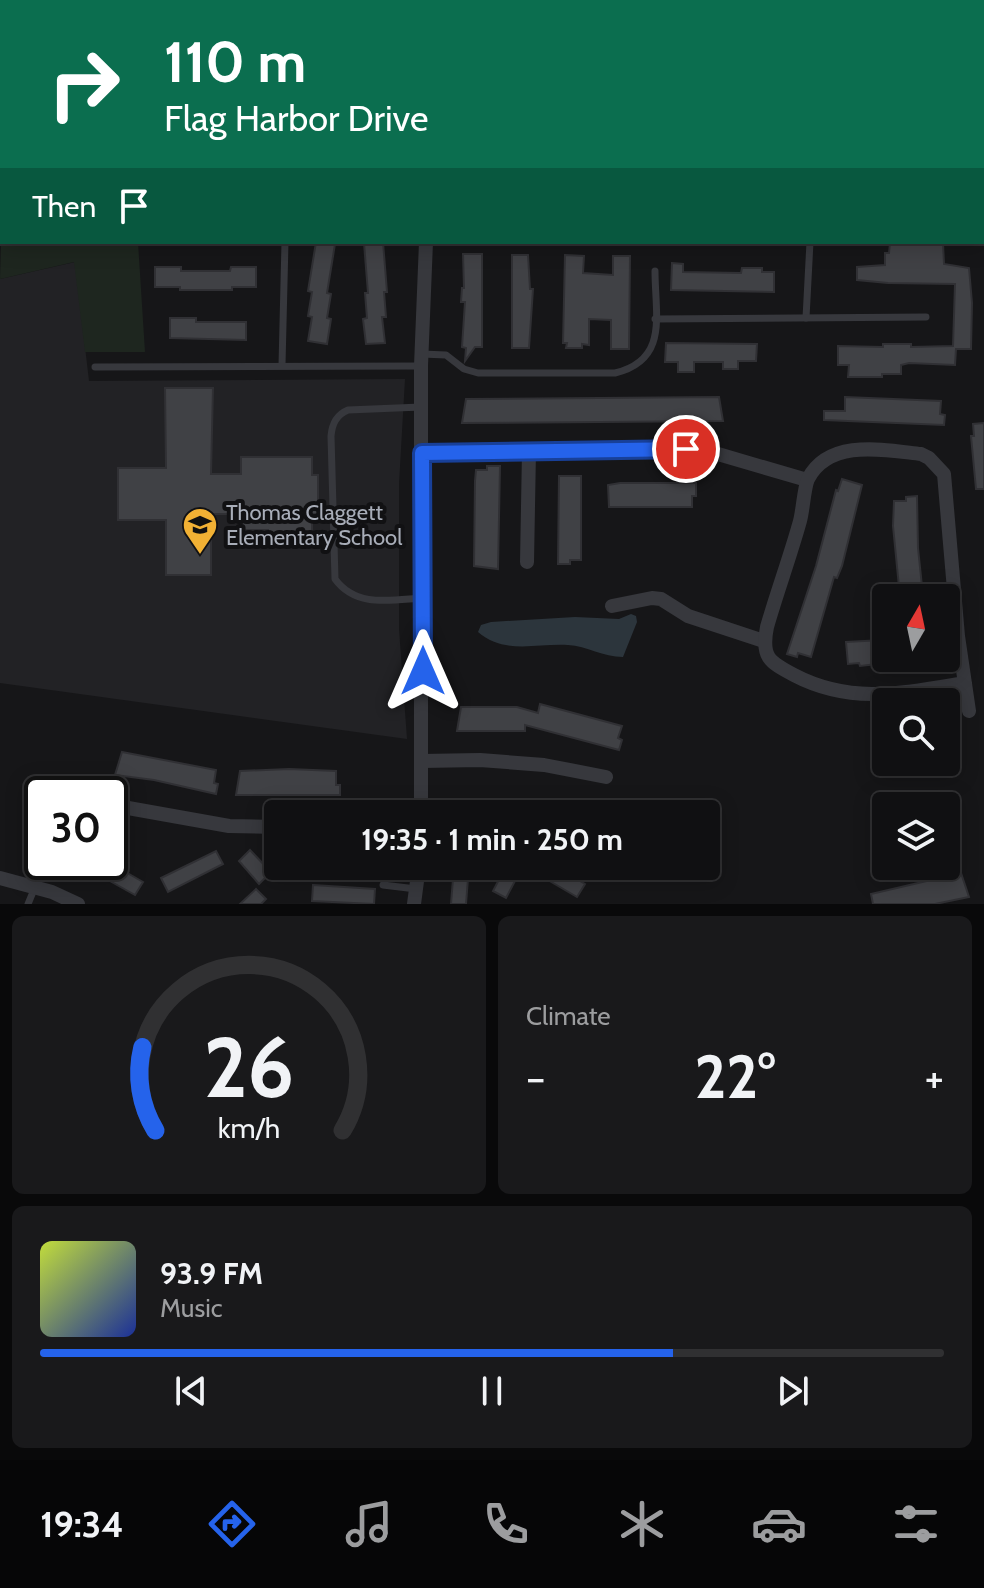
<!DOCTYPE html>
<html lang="en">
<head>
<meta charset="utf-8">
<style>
  body { margin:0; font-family:Cabin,sans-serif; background:#19191b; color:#f1f3f6; height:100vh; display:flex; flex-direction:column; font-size:30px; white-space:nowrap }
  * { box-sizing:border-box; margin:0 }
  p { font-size:26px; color:#9c9d9f }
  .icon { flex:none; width:44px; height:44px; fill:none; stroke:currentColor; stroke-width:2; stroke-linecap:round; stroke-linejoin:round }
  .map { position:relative; height:904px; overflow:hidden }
  .details { display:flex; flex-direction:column; gap:12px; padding:12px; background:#09090a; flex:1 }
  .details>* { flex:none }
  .banner { position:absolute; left:0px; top:0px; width:984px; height:244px; box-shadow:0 4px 20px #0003,0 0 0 2px #303032; background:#0b6e4f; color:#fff; overflow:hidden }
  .needle { width:52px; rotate:9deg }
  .fabs { position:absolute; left:872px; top:584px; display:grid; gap:16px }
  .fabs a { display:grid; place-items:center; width:88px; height:88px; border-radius:8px; background:#101012; box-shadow:0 4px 20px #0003,0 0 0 2px #303032; font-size:40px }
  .speed { position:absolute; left:24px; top:776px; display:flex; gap:16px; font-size:40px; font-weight:700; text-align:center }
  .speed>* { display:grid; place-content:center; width:104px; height:104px; border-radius:50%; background:#101012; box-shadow:0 4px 20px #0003,0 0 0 2px #303032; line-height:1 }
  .speed .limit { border:4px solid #111; border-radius:12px; background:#fff; color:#111 }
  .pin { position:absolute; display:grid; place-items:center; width:68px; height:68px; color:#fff; margin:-34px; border:4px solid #fff; border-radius:50%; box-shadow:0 2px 8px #0007 }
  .me { position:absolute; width:88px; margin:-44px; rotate:0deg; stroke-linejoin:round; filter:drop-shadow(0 0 6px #0008) }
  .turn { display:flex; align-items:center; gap:28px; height:168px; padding:0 32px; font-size:36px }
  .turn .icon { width:104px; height:104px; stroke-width:2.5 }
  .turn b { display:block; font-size:56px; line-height:68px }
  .then { display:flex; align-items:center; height:76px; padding:0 32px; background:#0003; gap:16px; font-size:30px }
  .big { font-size:60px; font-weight:800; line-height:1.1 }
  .details .card { flex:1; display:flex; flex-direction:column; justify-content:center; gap:12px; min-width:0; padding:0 28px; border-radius:12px; background:#19191b }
  .details .dial { align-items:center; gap:0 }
  .dial svg { height:208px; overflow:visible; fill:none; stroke:#303032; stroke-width:7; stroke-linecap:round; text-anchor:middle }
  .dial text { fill:#f1f3f6; stroke:none }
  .song { display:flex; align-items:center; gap:24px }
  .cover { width:96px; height:96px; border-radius:12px; background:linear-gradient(135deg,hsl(70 70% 55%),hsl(230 70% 35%)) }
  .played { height:8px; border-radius:4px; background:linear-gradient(90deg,#2563eb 70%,#303032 70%) }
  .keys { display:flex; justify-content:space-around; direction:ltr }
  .heat { display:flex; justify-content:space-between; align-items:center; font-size:44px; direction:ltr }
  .details .tiles { flex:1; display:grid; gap:12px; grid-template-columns:1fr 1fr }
  .card:last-child { grid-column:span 2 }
  .trip { position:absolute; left:264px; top:800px; width:456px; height:80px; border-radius:8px; background:#101012; box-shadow:0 4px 20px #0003,0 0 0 2px #303032; font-weight:800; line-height:80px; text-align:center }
  .menu { display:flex; height:128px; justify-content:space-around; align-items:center; background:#060607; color:#9c9d9f }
  .menu .icon { width:56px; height:56px }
  .menu .selected { color:#2563eb }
  .menu b { font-size:36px; color:#f1f3f6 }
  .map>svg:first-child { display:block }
</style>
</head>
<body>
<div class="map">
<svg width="984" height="904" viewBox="0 0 984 904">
  <rect width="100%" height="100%" fill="#161618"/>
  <!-- built -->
  <path fill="#222225" d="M 75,262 L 89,381 L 405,379 L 399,484 L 399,629 L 407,739 L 0,683 L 0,279 Z"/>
  <!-- green -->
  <g fill="#1e261f">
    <path d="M 0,0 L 93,2 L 2,2 L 2,156 Z"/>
    <path d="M 2,209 L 2,242 L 138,242 L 145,352 L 85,352 L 74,262 L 0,279 Z"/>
  </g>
  <!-- water -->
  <path fill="#2c353c" d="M 631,614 L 636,616 L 637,622 L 623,657 C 603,657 587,646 568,645 C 537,643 504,655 478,632 L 481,625 L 491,622 L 575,617 L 619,619 Z"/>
  <!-- building -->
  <g fill="#404145" stroke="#303034" stroke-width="2">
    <path d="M 316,242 L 335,244 L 327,293 L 331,294 L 327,318 L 331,319 L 327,344 L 308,341 L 312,317 L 308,316 L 312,292 L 308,291 Z"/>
    <path d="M 367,242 L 383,242 L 387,292 L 384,292 L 386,317 L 382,317 L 385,343 L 366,344 L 363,319 L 367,318 L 365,293 L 368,293 L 364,243 Z"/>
    <path d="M 890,243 L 930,245 L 930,243 L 943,243 L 944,264 L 969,268 L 972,303 L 971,349 L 956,349 L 955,365 L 909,363 L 901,365 L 901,374 L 882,374 L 882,377 L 848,377 L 849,365 L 838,365 L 838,346 L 883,347 L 883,344 L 911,344 L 911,347 L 953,346 L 955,284 L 888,283 L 857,280 L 857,267 L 885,265 L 885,253 L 889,253 Z"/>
    <path d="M 463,254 L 482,254 L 482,347 L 475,347 L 465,361 L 466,348 L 462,347 L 465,302 L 461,302 L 462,288 L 464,288 Z"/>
    <path d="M 512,255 L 528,255 L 530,289 L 533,289 L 529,348 L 512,348 Z"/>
    <path d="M 565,255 L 584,256 L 583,273 L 613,275 L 613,256 L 630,256 L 629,349 L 611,349 L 611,320 L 589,319 L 589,345 L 582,344 L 582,348 L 566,348 L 567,343 L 563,343 Z"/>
    <path d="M 672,263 L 683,264 L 683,272 L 741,273 L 742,268 L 762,268 L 762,272 L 774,272 L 774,292 L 671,290 Z"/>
    <path d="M 155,267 L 181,267 L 181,271 L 230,271 L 231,267 L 256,267 L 256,287 L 232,287 L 232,290 L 180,290 L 180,287 L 155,287 Z"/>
    <path d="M 170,318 L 196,318 L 196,322 L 246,322 L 246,340 L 170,338 Z"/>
    <path d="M 666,343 L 757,344 L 756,361 L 738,361 L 738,369 L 723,369 L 723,362 L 694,362 L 694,372 L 678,372 L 678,362 L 665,362 Z"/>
    <path d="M 165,388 L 213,388 L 211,474 L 241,474 L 241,457 L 312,457 L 312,475 L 318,475 L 318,514 L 312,514 L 312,531 L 268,534 L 268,530 L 242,530 L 242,514 L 211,514 L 211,575 L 166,575 L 166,520 L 118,520 L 118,468 L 166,468 Z"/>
    <path d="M 719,397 L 723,421 L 462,423 L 466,399 Z"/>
    <path d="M 845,397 L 941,401 L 940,414 L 945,415 L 944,425 L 824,420 L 824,411 L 845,411 Z"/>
    <path d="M 984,423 L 984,489 L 976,489 L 971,436 L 974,436 L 973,424 Z"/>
    <path d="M 487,466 L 500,466 L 498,569 L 474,566 L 475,481 L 476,470 L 487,470 Z"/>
    <path d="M 559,476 L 581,476 L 581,560 L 570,560 L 570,564 L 558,564 Z"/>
    <path d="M 842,479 L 862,485 L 842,566 L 837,578 L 834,577 L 811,657 L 798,653 L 797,657 L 787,654 L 816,566 L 836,490 L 838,491 Z"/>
    <path d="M 620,483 L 696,483 L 696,496 L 692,496 L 692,507 L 609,507 L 608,485 Z"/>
    <path d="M 917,496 L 918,548 L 923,596 L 900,597 L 893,526 L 894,501 L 906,501 L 906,497 Z"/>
    <path d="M 882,640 L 882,643 L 886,643 L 886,663 L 860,666 L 859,663 L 848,664 L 846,642 Z"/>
    <path d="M 540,704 L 622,726 L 618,738 L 622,740 L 619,750 L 525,725 L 525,731 L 457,731 L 461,707 L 517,707 L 538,713 Z"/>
    <path d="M 122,752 L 216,770 L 214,783 L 218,784 L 216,794 L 154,780 L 115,775 Z"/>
    <path d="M 289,769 L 336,771 L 336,785 L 340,785 L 340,795 L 236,795 L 240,771 Z"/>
    <path d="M 250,850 L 271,872 L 259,884 L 239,861 Z"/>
    <path d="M 216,851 L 223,864 L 168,892 L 161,878 Z"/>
    <path d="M 76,862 L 108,862 L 143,882 L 135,895 Z"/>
    <path d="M 454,866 L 469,866 L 466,904 L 451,904 Z"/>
    <path d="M 506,866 L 523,866 L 506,898 L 493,891 Z"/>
    <path d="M 524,866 L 555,866 L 585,884 L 577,897 Z"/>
    <path d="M 961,873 L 969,897 L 935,904 L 873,904 L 871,894 Z"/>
    <path d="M 313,885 L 375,889 L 374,904 L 312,901 Z"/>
    <path d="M 256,889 L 266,899 L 261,904 L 240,904 Z"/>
  </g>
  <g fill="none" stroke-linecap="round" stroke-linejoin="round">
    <!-- service -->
    <g stroke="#37383d" stroke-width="7">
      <path d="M 236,2 L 237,0"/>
      <path d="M 806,318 L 810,242"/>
      <path d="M 655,319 L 926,317"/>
      <path d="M 422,354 L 446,355 L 464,369 L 478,373 L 615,373 C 669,360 655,315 655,271"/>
      <path d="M 282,365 L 285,242"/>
      <path d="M 95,367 L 421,366"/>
      <path d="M 421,407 L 348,410 C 336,415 332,424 331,436 L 335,579 C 356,608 391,600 422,598"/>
      <path d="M 383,885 L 416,889"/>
      <path d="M 28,904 L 35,887"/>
    </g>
    <!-- minor -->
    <g stroke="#37383d" stroke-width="14">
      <path d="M 363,0 L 365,2"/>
      <path d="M 422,453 L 698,450 L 718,454 L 807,480"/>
      <path d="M 527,562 L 529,451"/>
      <path d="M 612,606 L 652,598 L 661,599 L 688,616 L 764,641"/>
      <path d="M 965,683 C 904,693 851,705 794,675 C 769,662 761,657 767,627 C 777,592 790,557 800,521 C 803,510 804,488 808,479 C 829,438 885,450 921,454 L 929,458 L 944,474 L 958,636 L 969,711"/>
      <path d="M 422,761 L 480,760 L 544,765 L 606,777"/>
      <path d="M 117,806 L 229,826 L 278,827"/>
      <path d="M 410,814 L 421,812 L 421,366 L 426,242"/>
      <path d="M 0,878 L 52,892 L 78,904"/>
      <path d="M 414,904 L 419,866"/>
    </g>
  </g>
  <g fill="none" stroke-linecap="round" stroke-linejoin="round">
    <defs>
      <path id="route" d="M 423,671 L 422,453 L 686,449"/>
    </defs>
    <!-- route casing -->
    <use href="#route" stroke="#184099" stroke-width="20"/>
    <!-- route -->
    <use href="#route" stroke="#2563eb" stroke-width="14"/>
  </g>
  <!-- icons -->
  <defs>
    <symbol id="school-pin" viewBox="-11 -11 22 30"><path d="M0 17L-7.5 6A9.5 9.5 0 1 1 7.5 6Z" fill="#f2b134" stroke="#111113"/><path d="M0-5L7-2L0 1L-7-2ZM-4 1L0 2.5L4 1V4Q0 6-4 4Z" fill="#111"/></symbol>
  </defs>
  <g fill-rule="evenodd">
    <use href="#school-pin" x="180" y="505" width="40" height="54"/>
  </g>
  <g text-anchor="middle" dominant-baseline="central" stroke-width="8" stroke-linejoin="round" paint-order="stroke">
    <!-- poi labels -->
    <g font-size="22" fill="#a8adb8" stroke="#111113" text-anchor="start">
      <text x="226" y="512">Thomas Claggett<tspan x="226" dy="25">Elementary School</tspan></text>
    </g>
  </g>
</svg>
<div class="fabs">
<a><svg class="needle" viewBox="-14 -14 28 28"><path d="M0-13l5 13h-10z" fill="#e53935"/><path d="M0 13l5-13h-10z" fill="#9c9d9f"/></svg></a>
<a><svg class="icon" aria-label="search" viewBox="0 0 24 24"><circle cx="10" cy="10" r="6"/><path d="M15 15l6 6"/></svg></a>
<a><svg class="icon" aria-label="layers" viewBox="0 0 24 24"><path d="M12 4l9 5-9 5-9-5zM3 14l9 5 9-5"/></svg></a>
</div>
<div class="speed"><div class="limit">30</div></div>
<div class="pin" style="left:686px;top:449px;background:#d93025"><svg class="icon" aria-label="arrive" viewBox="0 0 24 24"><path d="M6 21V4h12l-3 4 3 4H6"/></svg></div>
<svg class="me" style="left:423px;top:671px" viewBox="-20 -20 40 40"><path d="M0-17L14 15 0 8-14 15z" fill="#2563eb" stroke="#fff" stroke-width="4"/></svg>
<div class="trip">19:35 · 1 min · 250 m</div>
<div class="banner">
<div class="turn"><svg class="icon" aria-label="right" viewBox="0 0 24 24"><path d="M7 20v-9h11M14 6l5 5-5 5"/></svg><div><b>110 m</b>Flag Harbor Drive</div></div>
<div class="then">Then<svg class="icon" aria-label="arrive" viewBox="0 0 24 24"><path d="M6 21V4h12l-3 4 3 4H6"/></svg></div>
</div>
</div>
<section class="details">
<div class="tiles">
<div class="card dial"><svg viewBox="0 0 100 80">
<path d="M14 69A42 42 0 1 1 86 69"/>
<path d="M14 69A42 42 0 0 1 9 37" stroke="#2563eb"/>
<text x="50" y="56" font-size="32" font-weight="700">26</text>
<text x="50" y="72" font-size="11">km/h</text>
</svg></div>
<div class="card"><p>Climate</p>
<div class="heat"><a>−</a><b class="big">22°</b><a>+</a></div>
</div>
<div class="card">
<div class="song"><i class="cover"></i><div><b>93.9 FM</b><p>Music</p></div></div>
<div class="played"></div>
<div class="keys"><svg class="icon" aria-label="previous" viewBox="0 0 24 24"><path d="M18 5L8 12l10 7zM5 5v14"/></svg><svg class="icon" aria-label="pause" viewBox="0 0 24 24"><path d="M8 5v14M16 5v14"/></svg><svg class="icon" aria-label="next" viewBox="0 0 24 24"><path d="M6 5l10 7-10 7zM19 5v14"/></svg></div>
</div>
</div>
</section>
<nav class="menu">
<b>19:34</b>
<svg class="icon selected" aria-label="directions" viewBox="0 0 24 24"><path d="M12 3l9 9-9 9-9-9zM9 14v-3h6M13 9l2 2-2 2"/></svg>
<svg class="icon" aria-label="music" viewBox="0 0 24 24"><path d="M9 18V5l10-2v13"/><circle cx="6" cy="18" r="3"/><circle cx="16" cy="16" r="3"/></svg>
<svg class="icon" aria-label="phone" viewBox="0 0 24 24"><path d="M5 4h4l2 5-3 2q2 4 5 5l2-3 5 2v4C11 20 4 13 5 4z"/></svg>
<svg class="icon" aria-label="climate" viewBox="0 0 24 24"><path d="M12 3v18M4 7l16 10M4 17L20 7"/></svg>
<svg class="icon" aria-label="car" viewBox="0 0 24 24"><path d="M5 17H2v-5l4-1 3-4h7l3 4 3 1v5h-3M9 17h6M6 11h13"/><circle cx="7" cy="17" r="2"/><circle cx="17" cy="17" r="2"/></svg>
<svg class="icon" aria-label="filters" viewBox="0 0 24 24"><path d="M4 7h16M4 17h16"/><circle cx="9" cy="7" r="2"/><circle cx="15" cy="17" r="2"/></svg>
</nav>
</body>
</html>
